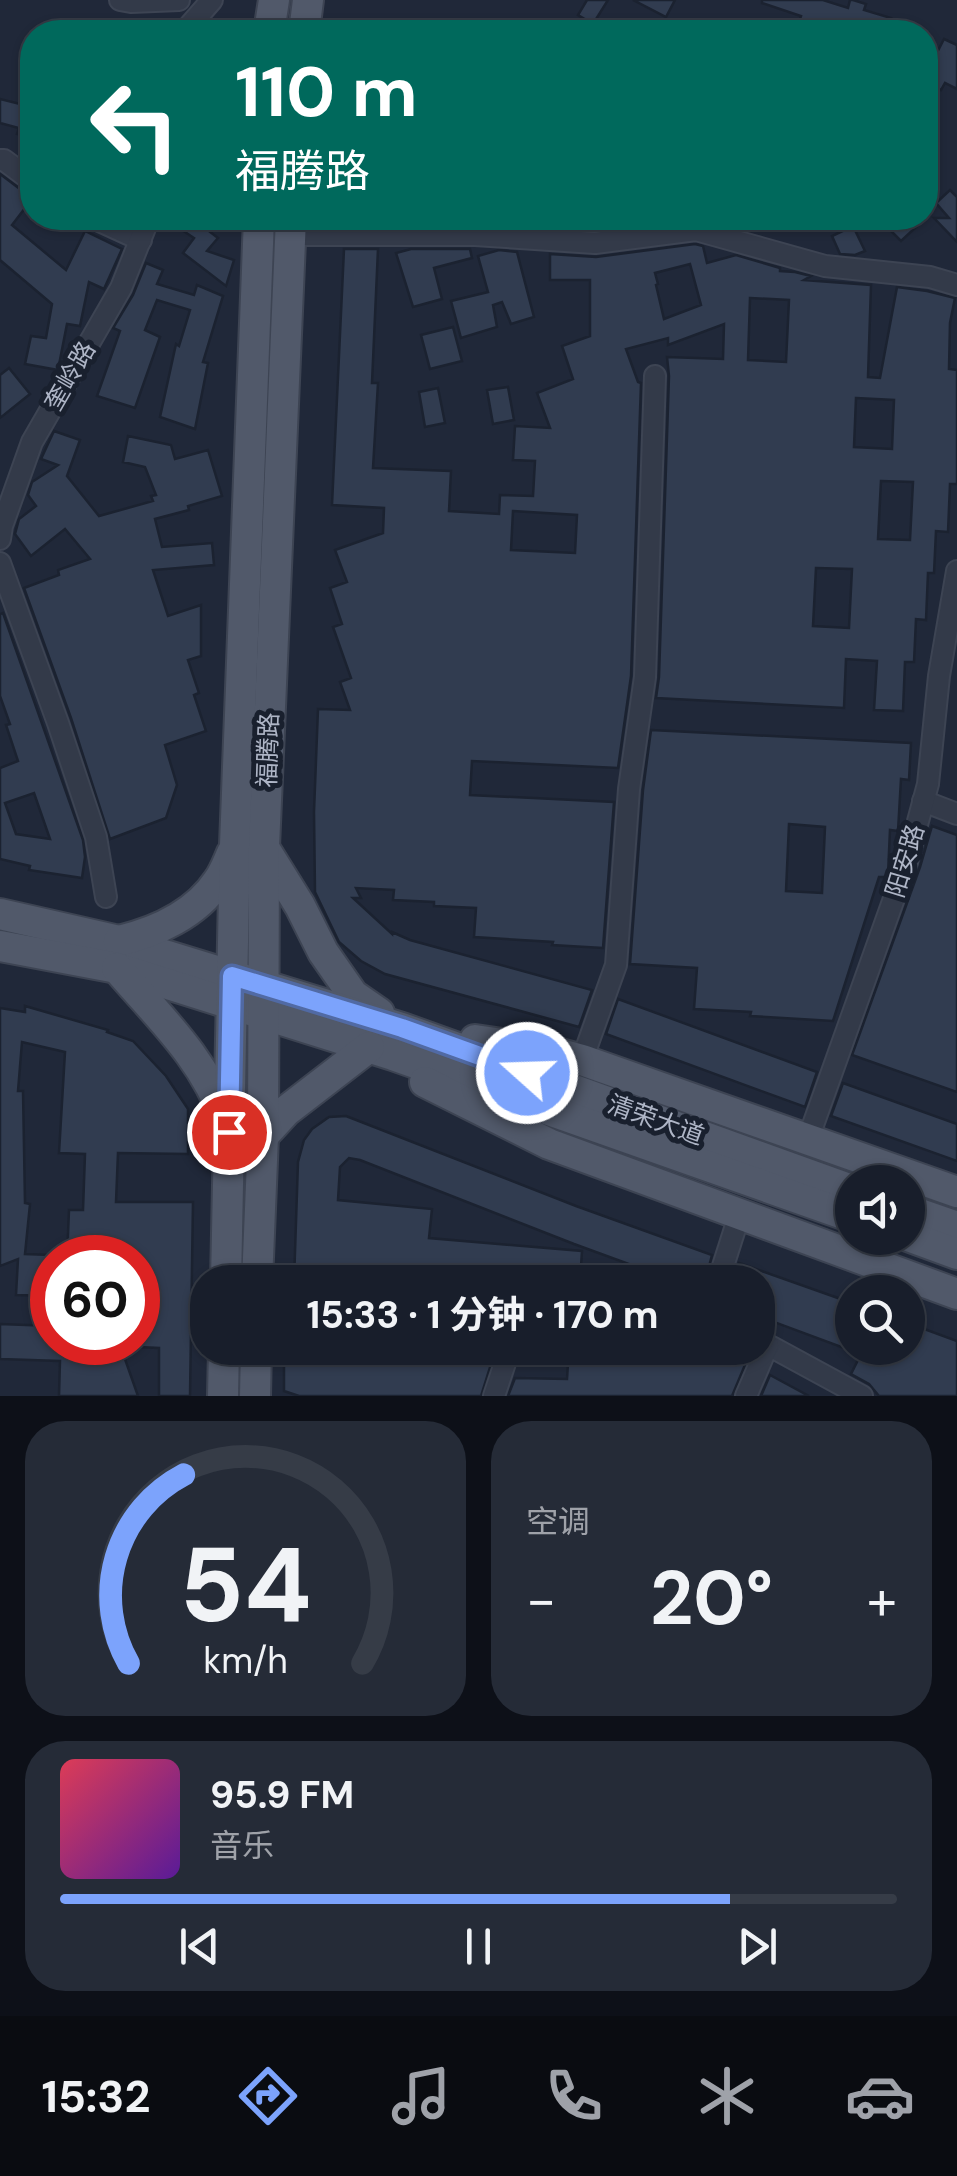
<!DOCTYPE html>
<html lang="zh">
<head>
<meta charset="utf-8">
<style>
  body { margin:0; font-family:"DM Sans","Noto Sans SC",sans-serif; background:#252b37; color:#f1f3f6; height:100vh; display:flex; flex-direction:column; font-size:38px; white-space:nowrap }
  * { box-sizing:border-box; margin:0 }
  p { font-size:32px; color:#9fa2a9 }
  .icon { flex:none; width:55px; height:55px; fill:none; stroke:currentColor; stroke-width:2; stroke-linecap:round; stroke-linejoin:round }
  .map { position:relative; height:1396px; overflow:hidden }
  .drawer { display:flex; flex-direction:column; gap:25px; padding:25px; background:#0d1018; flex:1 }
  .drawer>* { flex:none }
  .banner { position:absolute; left:20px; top:20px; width:918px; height:210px; border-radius:40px; box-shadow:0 2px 8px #0004,0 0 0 2px #363c47; background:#00695c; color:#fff; overflow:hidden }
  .buttons { position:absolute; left:835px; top:1165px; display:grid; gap:20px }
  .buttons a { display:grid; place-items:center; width:90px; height:90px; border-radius:50%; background:#181e2b; box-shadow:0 2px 8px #0004,0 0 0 2px #363c47; font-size:50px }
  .speed { position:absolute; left:30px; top:1235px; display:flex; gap:20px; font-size:50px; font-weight:700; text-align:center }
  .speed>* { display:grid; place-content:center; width:130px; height:130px; border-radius:50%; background:#181e2b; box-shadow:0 2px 8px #0004,0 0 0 2px #363c47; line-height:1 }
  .speed .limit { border:15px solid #d22; background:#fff; color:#111 }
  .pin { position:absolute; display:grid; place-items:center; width:85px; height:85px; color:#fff; margin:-42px; border:5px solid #fff; border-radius:50%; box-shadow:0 2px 10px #0007 }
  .me { position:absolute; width:110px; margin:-55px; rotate:290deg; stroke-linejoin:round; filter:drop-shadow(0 0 8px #0008) }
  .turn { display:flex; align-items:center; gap:35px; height:210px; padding:0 50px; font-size:45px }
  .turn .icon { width:130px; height:130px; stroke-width:2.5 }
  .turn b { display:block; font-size:70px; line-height:85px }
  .big { font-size:75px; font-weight:700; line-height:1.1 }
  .drawer .widget { flex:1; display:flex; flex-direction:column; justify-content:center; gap:15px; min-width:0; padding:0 35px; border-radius:40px; background:#252b37 }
  .drawer .dial { align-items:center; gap:0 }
  .dial svg { height:260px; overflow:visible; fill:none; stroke:#363c47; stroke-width:7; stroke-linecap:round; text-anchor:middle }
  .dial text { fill:#f1f3f6; stroke:none }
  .song { display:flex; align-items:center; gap:30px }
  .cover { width:120px; height:120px; border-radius:15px; background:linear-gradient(135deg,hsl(350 70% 55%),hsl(270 70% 35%)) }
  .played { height:10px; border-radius:5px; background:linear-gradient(90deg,#7ca3fc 80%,#363c47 80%) }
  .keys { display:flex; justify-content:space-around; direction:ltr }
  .heat { display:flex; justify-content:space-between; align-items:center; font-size:55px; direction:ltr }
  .drawer .tiles { flex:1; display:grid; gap:25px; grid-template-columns:1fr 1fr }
  .widget:last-child { grid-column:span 2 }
  .trip { position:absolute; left:190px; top:1265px; width:585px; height:100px; border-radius:40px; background:#181e2b; box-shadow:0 2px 8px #0004,0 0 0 2px #363c47; font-weight:700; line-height:100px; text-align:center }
  .tabs { display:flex; height:160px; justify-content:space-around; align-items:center; background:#0a0c11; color:#9fa2a9 }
  .tabs .icon { width:70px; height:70px }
  .tabs .selected { color:#7ca3fc }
  .tabs b { font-size:45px; color:#f1f3f6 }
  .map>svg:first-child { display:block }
</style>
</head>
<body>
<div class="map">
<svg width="957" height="1396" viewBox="0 0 957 1396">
  <rect width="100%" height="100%" fill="#202839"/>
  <!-- building -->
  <g fill="#313c50" stroke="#1b2230" stroke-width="2.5" fill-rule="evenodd">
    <path d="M 587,0 L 608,0 L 593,24 L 578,15 Z"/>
    <path d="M 633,0 L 675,0 L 666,17 Z"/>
    <path d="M 762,0 L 823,0 L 848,8 L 850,0 L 853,0 L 866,4 L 864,10 L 891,18 L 886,32 L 844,32 L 800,19 L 801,16 L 762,3 Z"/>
    <path d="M 944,39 L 957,45 L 957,89 L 945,83 L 941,90 L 925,81 L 925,76 Z"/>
    <path d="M 27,94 L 32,95 L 32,138 L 17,134 L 19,128 L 0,123 L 0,99 L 24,105 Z"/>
    <path d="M 0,174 L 24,192 L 32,194 L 32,199 L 12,225 L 66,270 L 85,231 L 122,249 L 104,289 L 89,282 L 80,326 L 67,324 L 58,370 L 25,364 L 31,336 L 46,338 L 52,304 L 0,260 Z"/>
    <path d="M 950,190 L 957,197 L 957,242 L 934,218 L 949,218 L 936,203 Z"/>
    <path d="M 164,218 L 192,218 L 218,238 L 207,251 L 234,260 L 226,286 L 183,253 L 194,238 Z"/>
    <path d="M 515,218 L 562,218 L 558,227 L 531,225 Z"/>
    <path d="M 878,218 L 926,218 L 901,241 Z"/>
    <path d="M 853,226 L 865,251 L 855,255 L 840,254 L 832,236 Z"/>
    <path d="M 695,244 L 703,246 L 707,263 L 736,255 L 780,268 L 780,271 L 795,272 L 811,276 L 804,280 L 871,285 L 868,377 L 880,378 L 897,287 L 927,291 L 955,298 L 950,323 L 949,369 L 957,370 L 957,484 L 950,484 L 948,532 L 936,531 L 934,573 L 928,573 L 926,620 L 916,619 L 914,662 L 905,662 L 903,711 L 874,710 L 877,661 L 846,659 L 844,708 L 656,698 L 659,677 L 669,376 L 667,357 L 723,359 L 724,324 L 668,345 L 668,338 L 626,349 L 638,382 L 641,383 L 631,676 L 618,768 L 472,761 L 470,795 L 614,802 L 603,948 L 552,945 L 553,942 L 474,937 L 476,908 L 434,906 L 434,902 L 393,900 L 394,890 L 356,888 L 361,898 L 353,898 L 392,934 L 392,932 L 410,940 L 592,990 L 579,1027 L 385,974 L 361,961 L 339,942 L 315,892 L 314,812 L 318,709 L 350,710 L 340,682 L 351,678 L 333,627 L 342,624 L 330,588 L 347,582 L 335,550 L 383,533 L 384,508 L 332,505 L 344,249 L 378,249 L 372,383 L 378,383 L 373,468 L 451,471 L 449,511 L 499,514 L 500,495 L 533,496 L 535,461 L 513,460 L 515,426 L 550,428 L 537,393 L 573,379 L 562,346 L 590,336 L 590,280 L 550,280 L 550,254 L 596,257 ZM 690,264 L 701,305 L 664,319 L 656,285 L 658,284 L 655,273 ZM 750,298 L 789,300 L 786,362 L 748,360 ZM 856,398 L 894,400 L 892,449 L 854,447 ZM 881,481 L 913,482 L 910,540 L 878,539 ZM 513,511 L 577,515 L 575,553 L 511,550 ZM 816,568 L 852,569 L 849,628 L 813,626 Z"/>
    <path d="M 411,249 L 470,249 L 472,258 L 434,268 L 442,299 L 413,307 L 396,253 Z"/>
    <path d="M 499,250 L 517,252 L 534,317 L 511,324 L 502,302 L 493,305 L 497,327 L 461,338 L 451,301 L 488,292 L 478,256 Z"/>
    <path d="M 146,263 L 163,270 L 157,284 L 194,295 L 197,285 L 223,296 L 203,362 L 208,363 L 195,429 L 160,417 L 176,344 L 179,346 L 190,310 L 157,300 L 145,330 L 160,337 L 135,408 L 97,396 L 120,331 L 113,328 L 133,295 Z"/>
    <path d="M 453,327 L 462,361 L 430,369 L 421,335 Z"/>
    <path d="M 9,368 L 30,394 L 0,418 L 0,375 Z"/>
    <path d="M 508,387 L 514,420 L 493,424 L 487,390 Z"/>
    <path d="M 438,388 L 445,423 L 425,427 L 419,392 Z"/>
    <path d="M 54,431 L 80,440 L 67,476 L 99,516 L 153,501 L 151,496 L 156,495 L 145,467 L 123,462 L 128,436 L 171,445 L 175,459 L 208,450 L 222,496 L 188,506 L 189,510 L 155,519 L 162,547 L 212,543 L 214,565 L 153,570 L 168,616 L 201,605 L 201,656 L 188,660 L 199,693 L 194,695 L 206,731 L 165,745 L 177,785 L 166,818 L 110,839 L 71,718 L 24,588 L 59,575 L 58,570 L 90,559 L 65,529 L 31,556 L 15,534 L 19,519 L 36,506 L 28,495 L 32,482 L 58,465 L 41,459 Z"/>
    <path d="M 3,613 L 83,840 L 85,857 L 82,878 L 29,870 L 30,866 L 0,859 L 0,768 L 18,761 L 6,725 L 10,724 L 0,696 L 0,614 ZM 34,793 L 50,839 L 16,834 L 5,803 Z"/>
    <path d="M 651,730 L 911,743 L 909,780 L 901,779 L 898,831 L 890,830 L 888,874 L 887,877 L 879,877 L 833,1021 L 750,1016 L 751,1012 L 694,1009 L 697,968 L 630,964 L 643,790 ZM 789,824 L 825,827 L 822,893 L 786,891 Z"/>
    <path d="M 932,826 L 957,835 L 957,1092 L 852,1055 L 920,867 Z"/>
    <path d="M 618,999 L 817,1072 L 805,1107 L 606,1034 Z"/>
    <path d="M 25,1006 L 108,1030 L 107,1032 L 133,1041 L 166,1076 L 188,1109 L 188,1154 L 118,1153 L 116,1202 L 193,1202 L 190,1396 L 159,1396 L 159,1348 L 138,1347 L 138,1310 L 154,1311 L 155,1283 L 138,1283 L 138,1258 L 67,1258 L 69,1210 L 83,1210 L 85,1154 L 59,1153 L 65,1052 L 22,1042 L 18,1091 L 23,1091 L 25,1203 L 30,1204 L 25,1254 L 52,1255 L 52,1296 L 16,1295 L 18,1259 L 0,1266 L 0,1008 L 25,1012 Z"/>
    <path d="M 843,1083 L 957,1124 L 957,1161 L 831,1116 Z"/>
    <path d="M 346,1116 L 576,1206 L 712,1255 L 705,1282 L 678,1282 L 574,1244 L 360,1160 L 349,1158 L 340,1167 L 338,1200 L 432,1209 L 429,1238 L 582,1251 L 580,1282 L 294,1282 L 298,1162 L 304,1140 L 312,1129 L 329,1117 Z"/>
    <path d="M 739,1263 L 852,1303 L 852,1351 L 758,1316 L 758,1282 L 732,1282 Z"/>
    <path d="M 908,1323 L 957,1341 L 957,1396 L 879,1396 L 869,1384 L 851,1374 L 864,1348 L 908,1348 Z"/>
    <path d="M 0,1324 L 52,1326 L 52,1342 L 119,1342 L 138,1396 L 59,1396 L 60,1361 L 0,1359 Z"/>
    <path d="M 288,1348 L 496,1348 L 481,1396 L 299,1396 L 284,1391 L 284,1353 L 288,1354 Z"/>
    <path d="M 569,1348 L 691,1352 L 691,1349 L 750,1353 L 732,1396 L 508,1396 L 515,1378 L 567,1379 Z"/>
    <path d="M 770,1375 L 809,1396 L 761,1396 Z"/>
  </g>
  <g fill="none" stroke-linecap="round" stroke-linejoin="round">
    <defs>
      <g id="street">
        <path d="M 120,0 L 131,2 L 179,0"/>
        <path d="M 184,32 L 212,0"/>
        <path d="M 0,160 L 4,160 L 32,181"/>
        <path d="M 93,218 L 141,240"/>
        <path d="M 290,235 L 475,235 L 595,243 L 696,230 L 825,266 L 930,277 L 957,285"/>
        <path d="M 0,539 L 2,526 L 32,442 L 121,288 L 149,218"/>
        <path d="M 0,563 L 58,723 L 96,837 L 106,897"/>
        <path d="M 923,801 L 957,814"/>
        <path d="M 582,1060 L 616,965 L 629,789 L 645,677 L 655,376"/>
        <path d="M 808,1139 L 907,862 L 928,784 L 939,676 L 957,571"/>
        <path d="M 718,1282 L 739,1216"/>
        <path d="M 758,1342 L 768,1345 L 862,1396"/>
        <path d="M 494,1396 L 510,1348"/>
        <path d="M 746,1396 L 768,1345"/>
      </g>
      <g id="primary">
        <path d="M 269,32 L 274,0"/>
        <path d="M 304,32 L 308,0"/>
        <path d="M 264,848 L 300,906 L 323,952 L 353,995 L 379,1013"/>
        <path d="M 0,914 L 119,941 L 402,1028 L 852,1190"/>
        <path d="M 119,941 C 156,932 196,914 218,881 C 224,873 228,862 232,853"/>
        <path d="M 0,946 L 117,968 L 393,1055 L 852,1217"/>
        <path d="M 117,968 C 157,1015 205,1059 225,1119"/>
        <path d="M 475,1040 L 549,1051 L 582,1060 L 957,1192"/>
        <path d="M 425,1082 L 549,1144 L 957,1294"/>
        <path d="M 263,1136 L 286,1111 L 369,1047"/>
        <path d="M 908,1210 L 957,1227"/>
        <path d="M 908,1236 L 957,1254"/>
        <path d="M 226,1282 L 235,845 L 259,218"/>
        <path d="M 257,1282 L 263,1136 L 264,847 L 291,218"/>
        <path d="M 223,1396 L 224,1348"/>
        <path d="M 255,1396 L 256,1348"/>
      </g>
    </defs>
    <!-- street casing -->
    <use href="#street" stroke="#3d4453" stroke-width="24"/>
    <!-- primary casing -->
    <use href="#primary" stroke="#3d4453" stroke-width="34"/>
    <!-- street -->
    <use href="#street" stroke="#333a49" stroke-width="20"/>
    <!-- primary -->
    <use href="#primary" stroke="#51596a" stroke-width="30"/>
  </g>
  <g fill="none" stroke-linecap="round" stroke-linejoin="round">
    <defs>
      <path id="route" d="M 229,1132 L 232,976 L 402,1028 L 527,1073"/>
    </defs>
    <!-- route casing -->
    <use href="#route" stroke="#516aa4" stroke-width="25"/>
    <!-- route -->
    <use href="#route" stroke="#7ca3fc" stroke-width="18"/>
  </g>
  <g text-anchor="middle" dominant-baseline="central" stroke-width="10" stroke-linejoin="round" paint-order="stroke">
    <!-- street labels -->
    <g font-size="25" fill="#aeb5c6" stroke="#19202e">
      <text transform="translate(70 376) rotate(-60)">奎岭路</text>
      <text transform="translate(268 750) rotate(-88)">福腾路</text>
      <text transform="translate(905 861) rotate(-73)">阳安路</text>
      <text transform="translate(656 1120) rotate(20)">清荣大道</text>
    </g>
  </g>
</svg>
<div class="buttons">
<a><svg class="icon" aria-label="sound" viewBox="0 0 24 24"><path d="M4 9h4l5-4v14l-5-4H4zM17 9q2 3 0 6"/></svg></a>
<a><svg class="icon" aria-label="search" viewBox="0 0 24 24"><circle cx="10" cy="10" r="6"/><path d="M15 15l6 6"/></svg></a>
</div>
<div class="speed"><div class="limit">60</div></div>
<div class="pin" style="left:229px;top:1132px;background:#d93025"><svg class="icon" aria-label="arrive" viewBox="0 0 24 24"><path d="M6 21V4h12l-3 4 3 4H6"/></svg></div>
<svg class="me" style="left:527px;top:1073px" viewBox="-20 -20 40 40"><circle r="17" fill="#7ca3fc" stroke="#fff" stroke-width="3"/><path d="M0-11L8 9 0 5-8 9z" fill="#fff"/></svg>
<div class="trip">15:33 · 1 分钟 · 170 m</div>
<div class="banner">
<div class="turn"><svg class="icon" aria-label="left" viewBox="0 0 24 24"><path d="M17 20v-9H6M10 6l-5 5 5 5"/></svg><div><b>110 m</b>福腾路</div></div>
</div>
</div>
<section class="drawer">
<div class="tiles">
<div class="widget dial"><svg viewBox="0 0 100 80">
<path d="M14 69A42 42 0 1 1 86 69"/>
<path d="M14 69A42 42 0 0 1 31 11" stroke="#7ca3fc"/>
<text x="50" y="56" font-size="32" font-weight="700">54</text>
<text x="50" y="72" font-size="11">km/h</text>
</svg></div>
<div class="widget"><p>空调</p>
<div class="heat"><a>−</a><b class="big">20°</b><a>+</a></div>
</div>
<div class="widget">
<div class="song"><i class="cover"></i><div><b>95.9 FM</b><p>音乐</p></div></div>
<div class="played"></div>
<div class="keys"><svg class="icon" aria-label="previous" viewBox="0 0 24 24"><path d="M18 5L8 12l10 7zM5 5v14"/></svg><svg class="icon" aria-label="pause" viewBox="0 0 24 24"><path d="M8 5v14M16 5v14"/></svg><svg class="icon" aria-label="next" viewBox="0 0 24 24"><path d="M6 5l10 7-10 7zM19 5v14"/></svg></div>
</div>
</div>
</section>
<nav class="tabs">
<b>15:32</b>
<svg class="icon selected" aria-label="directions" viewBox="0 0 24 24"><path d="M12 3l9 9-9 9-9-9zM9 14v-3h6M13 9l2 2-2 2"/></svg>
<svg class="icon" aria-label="music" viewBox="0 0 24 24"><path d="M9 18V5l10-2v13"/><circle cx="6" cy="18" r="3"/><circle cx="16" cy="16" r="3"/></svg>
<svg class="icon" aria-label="phone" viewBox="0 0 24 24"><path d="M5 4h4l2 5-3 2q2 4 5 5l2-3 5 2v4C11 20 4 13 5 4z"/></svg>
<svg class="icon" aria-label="climate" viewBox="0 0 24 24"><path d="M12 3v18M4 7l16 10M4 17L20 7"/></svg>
<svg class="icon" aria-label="car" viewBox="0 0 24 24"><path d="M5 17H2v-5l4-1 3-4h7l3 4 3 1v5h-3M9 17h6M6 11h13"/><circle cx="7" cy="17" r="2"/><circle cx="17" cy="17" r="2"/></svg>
</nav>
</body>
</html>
